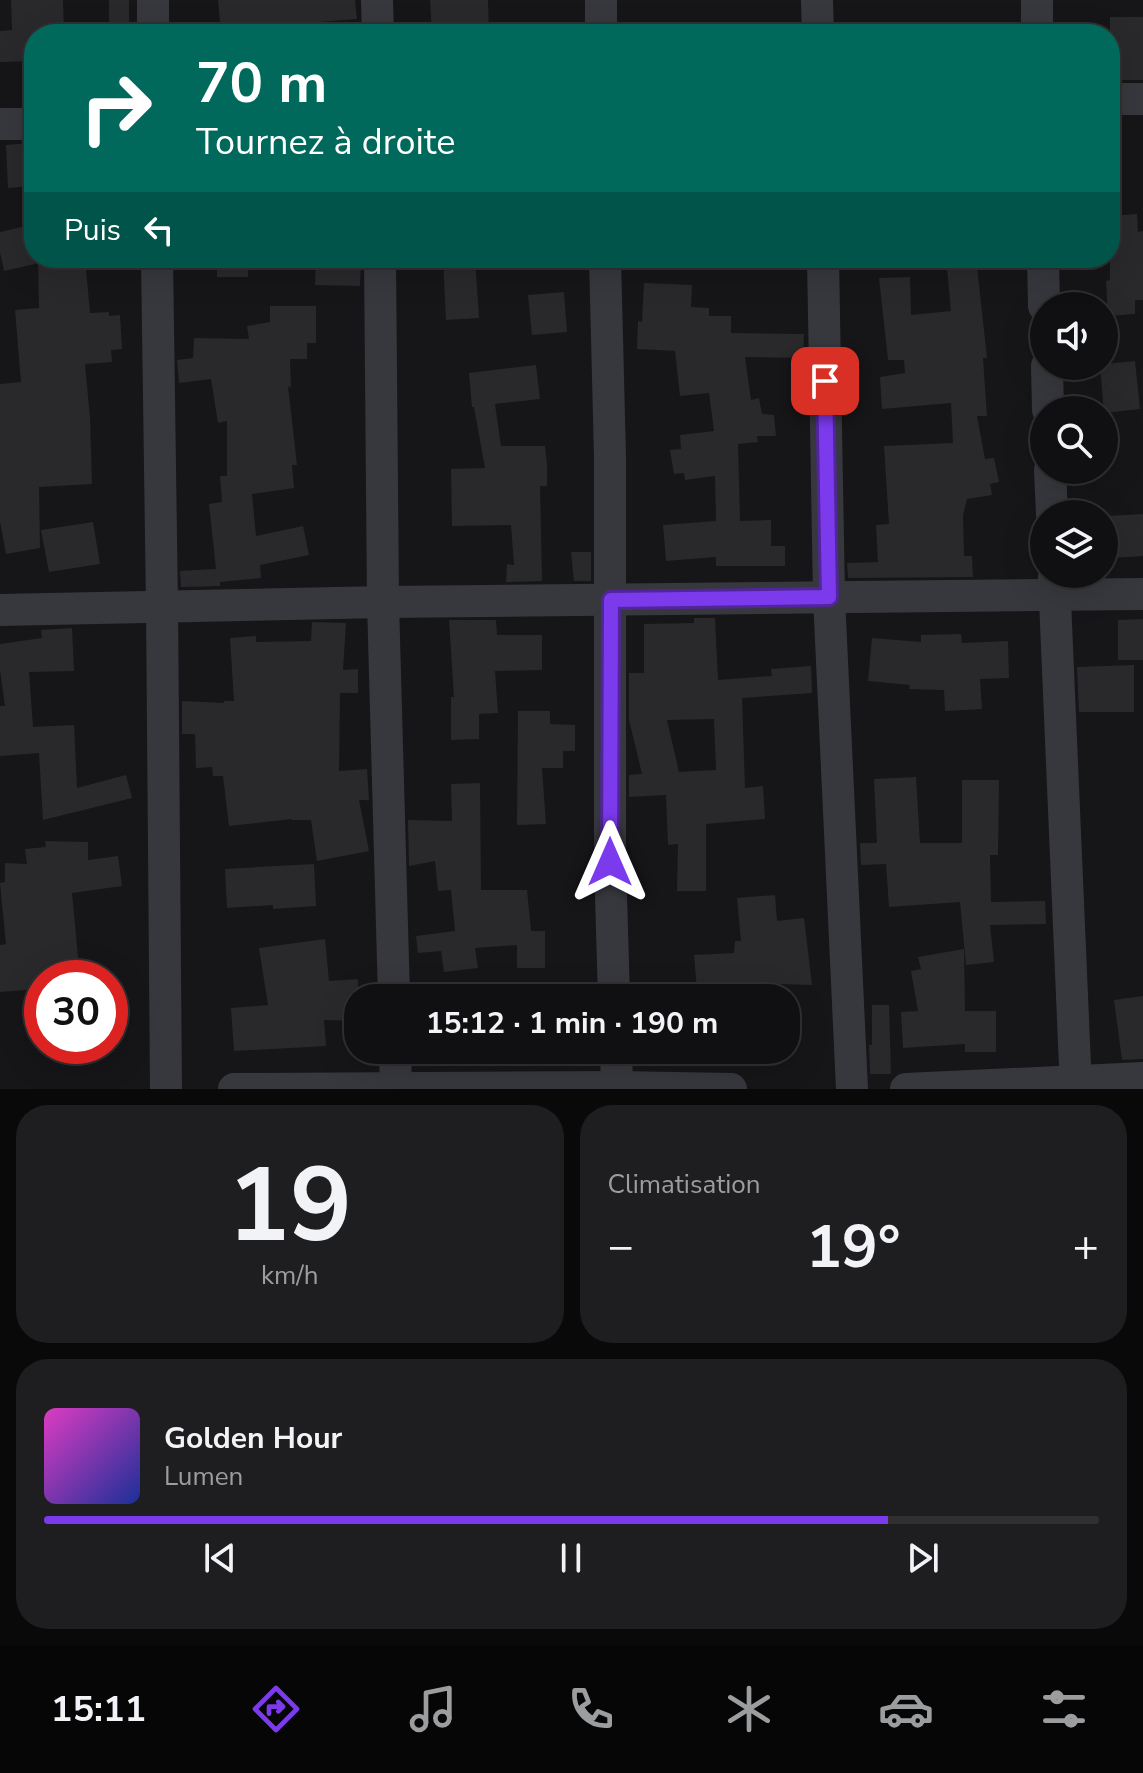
<!DOCTYPE html>
<html lang="fr">
<head>
<meta charset="utf-8">
<style>
  body { margin:0; font-family:"Nunito Sans",sans-serif; background:#1e1e20; color:#f1f3f6; height:100vh; display:flex; flex-direction:column; font-size:30px; white-space:nowrap }
  * { box-sizing:border-box; margin:0 }
  p { font-size:26px; color:#9c9d9f }
  .icon { flex:none; width:44px; height:44px; fill:none; stroke:currentColor; stroke-width:2; stroke-linecap:round; stroke-linejoin:round }
  .map { position:relative; height:1089px; overflow:hidden }
  .details { display:flex; flex-direction:column; gap:16px; padding:16px; background:#09090a; flex:1 }
  .details>* { flex:none }
  .guide { position:absolute; left:24px; top:24px; width:1096px; height:244px; border-radius:32px; box-shadow:0 8px 32px #0002,0 0 0 2px #303032; background:#00695c; color:#fff; overflow:hidden }
  .tools { position:absolute; left:1030px; top:292px; display:grid; gap:16px }
  .tools a { display:grid; place-items:center; width:88px; height:88px; border-radius:50%; background:#101012; box-shadow:0 8px 32px #0002,0 0 0 2px #303032; font-size:40px }
  .speed { position:absolute; left:24px; top:960px; display:flex; gap:16px; font-size:40px; font-weight:700; text-align:center }
  .speed>* { display:grid; place-content:center; width:104px; height:104px; border-radius:50%; background:#101012; box-shadow:0 8px 32px #0002,0 0 0 2px #303032; line-height:1 }
  .speed .limit { border:12px solid #d22; background:#fff; color:#111 }
  .pin { position:absolute; display:grid; place-items:center; width:68px; height:68px; color:#fff; margin:-34px; border-radius:16px; box-shadow:0 4px 12px #0006 }
  .me { position:absolute; width:88px; margin:-44px; rotate:0deg; stroke-linejoin:round; filter:drop-shadow(0 0 6px #0008) }
  .turn { display:flex; align-items:center; gap:28px; height:168px; padding:0 40px; font-size:36px }
  .turn .icon { width:104px; height:104px; stroke-width:2.5 }
  .turn b { display:block; font-size:56px; line-height:68px }
  .then { display:flex; align-items:center; height:76px; padding:0 40px; background:#0003; gap:16px; font-size:30px }
  .big { font-size:60px; font-weight:700; line-height:1.1 }
  .details .card { flex:1; display:flex; flex-direction:column; justify-content:center; gap:12px; min-width:0; padding:0 28px; border-radius:32px; background:#1e1e20 }
  .details .dial { align-items:center; gap:0 }
  .dial b { font-size:104px; line-height:1 }
  .song { display:flex; align-items:center; gap:24px }
  .cover { width:96px; height:96px; border-radius:12px; background:linear-gradient(135deg,hsl(310 70% 55%),hsl(230 70% 35%)) }
  .played { height:8px; border-radius:4px; background:linear-gradient(90deg,#7c3aed 80%,#303032 80%) }
  .keys { display:flex; justify-content:space-around; direction:ltr }
  .heat { display:flex; justify-content:space-between; align-items:center; font-size:44px; direction:ltr }
  .details .tiles { flex:1; display:grid; gap:16px; grid-template-columns:1fr 1fr }
  .card:last-child { grid-column:span 2 }
  .trip { position:absolute; left:344px; top:984px; width:456px; height:80px; border-radius:32px; background:#101012; box-shadow:0 8px 32px #0002,0 0 0 2px #303032; font-weight:700; line-height:80px; text-align:center }
  .dock { display:flex; height:128px; justify-content:space-around; align-items:center; background:#060607; color:#9c9d9f }
  .dock .icon { width:56px; height:56px }
  .dock .on { color:#7c3aed }
  .dock b { font-size:36px; color:#f1f3f6 }
  .map>svg:first-child { display:block }
</style>
</head>
<body>
<div class="map">
<svg width="1143" height="1089" viewBox="0 0 1143 1089">
  <rect width="100%" height="100%" fill="#161618"/>
  <!-- building -->
  <g fill="#29292c" fill-rule="evenodd">
    <path d="M 11,0 L 63,0 L 64,34 L 34,34 L 34,61 L 0,62 L 0,31 L 12,30 Z"/>
    <rect x="109" y="0" width="20" height="26"/>
    <path d="M 218,0 L 355,0 L 357,19 L 306,23 L 308,34 L 221,34 Z"/>
    <path d="M 430,0 L 488,0 L 489,34 L 432,34 Z"/>
    <rect x="1110" y="17" width="33" height="63"/>
    <path d="M 31,143 L 33,186 L 8,188 L 6,145 Z"/>
    <path d="M 1137,214 L 1138,232 L 1143,231 L 1143,300 L 1135,300 L 1135,314 L 1108,316 L 1106,281 L 1110,280 L 1110,216 Z"/>
    <path d="M 26,226 L 35,264 L 4,271 L 0,252 L 0,232 Z"/>
    <path d="M 38,258 L 85,258 L 90,313 L 109,312 L 109,316 L 120,315 L 122,349 L 111,350 L 112,362 L 85,364 L 90,418 L 92,484 L 39,487 L 40,548 L 6,554 L 0,521 L 0,384 L 21,382 L 15,310 L 39,308 Z"/>
    <path d="M 217,258 L 249,258 L 248,277 L 217,277 Z"/>
    <path d="M 316,258 L 361,258 L 360,286 L 315,285 Z"/>
    <path d="M 443,258 L 475,258 L 479,318 L 446,320 Z"/>
    <path d="M 946,258 L 976,258 L 987,358 L 983,358 L 987,416 L 977,416 L 985,459 L 994,458 L 999,482 L 990,484 L 992,495 L 967,499 L 963,515 L 964,556 L 972,556 L 973,577 L 848,578 L 847,563 L 878,562 L 876,525 L 889,524 L 884,446 L 953,443 L 951,403 L 882,409 L 880,377 L 905,373 L 904,360 L 888,360 L 879,278 L 910,277 L 911,315 L 951,311 Z"/>
    <path d="M 644,283 L 692,285 L 691,307 L 709,308 L 709,316 L 731,316 L 731,333 L 804,334 L 803,358 L 745,357 L 751,400 L 759,398 L 762,414 L 774,415 L 776,436 L 757,436 L 758,442 L 738,444 L 740,521 L 771,520 L 771,546 L 785,546 L 785,566 L 716,566 L 716,557 L 666,561 L 663,525 L 716,521 L 715,476 L 685,480 L 684,473 L 674,474 L 670,450 L 681,449 L 680,435 L 714,431 L 709,393 L 680,396 L 675,351 L 637,349 L 638,321 L 642,322 Z"/>
    <path d="M 564,292 L 567,332 L 532,335 L 528,295 Z"/>
    <path d="M 270,306 L 316,306 L 316,343 L 307,343 L 307,359 L 290,359 L 291,388 L 288,386 L 297,465 L 292,465 L 294,488 L 252,494 L 256,536 L 303,526 L 309,555 L 260,565 L 261,578 L 220,582 L 220,586 L 181,587 L 180,571 L 216,569 L 209,504 L 222,502 L 220,476 L 227,476 L 227,421 L 218,423 L 211,379 L 179,383 L 177,360 L 193,358 L 194,338 L 249,339 L 247,326 L 270,322 Z"/>
    <path d="M 1135,361 L 1140,409 L 1104,413 L 1100,366 L 1104,366 L 1104,364 Z"/>
    <path d="M 536,365 L 540,399 L 495,404 L 501,446 L 545,446 L 547,464 L 547,486 L 540,486 L 542,581 L 506,582 L 507,564 L 514,565 L 511,525 L 452,526 L 451,469 L 485,468 L 474,407 L 472,407 L 469,373 Z"/>
    <path d="M 1143,514 L 1143,556 L 1110,558 L 1107,516 Z"/>
    <path d="M 93,522 L 100,564 L 49,572 L 41,530 Z"/>
    <path d="M 571,552 L 591,552 L 591,581 L 574,581 Z"/>
    <path d="M 694,618 L 715,618 L 718,680 L 772,676 L 771,669 L 811,666 L 812,693 L 742,698 L 745,788 L 763,786 L 765,819 L 706,824 L 706,891 L 677,891 L 678,844 L 668,845 L 666,795 L 629,797 L 629,775 L 642,774 L 629,720 L 629,673 L 644,673 L 644,624 L 694,623 ZM 714,719 L 716,770 L 679,772 L 667,720 Z"/>
    <path d="M 1143,619 L 1143,660 L 1118,660 L 1118,620 Z"/>
    <path d="M 449,620 L 496,620 L 497,635 L 542,635 L 542,670 L 495,671 L 498,713 L 479,714 L 479,739 L 451,740 L 451,697 L 454,697 Z"/>
    <path d="M 312,622 L 346,623 L 343,670 L 358,669 L 358,693 L 340,693 L 339,771 L 367,769 L 369,800 L 359,800 L 369,851 L 317,861 L 311,820 L 292,820 L 292,819 L 229,826 L 223,776 L 213,776 L 212,767 L 196,768 L 195,734 L 182,734 L 182,701 L 224,703 L 224,701 L 234,701 L 230,638 L 256,636 L 256,642 L 311,641 Z"/>
    <path d="M 72,628 L 74,671 L 29,672 L 33,727 L 74,725 L 77,788 L 126,775 L 132,798 L 43,820 L 39,753 L 0,756 L 0,706 L 5,706 L 0,670 L 0,644 L 42,638 L 41,630 Z"/>
    <path d="M 961,634 L 962,643 L 1008,641 L 1009,678 L 980,679 L 982,709 L 945,711 L 944,690 L 909,689 L 910,685 L 868,681 L 872,638 L 921,642 L 921,635 Z"/>
    <path d="M 1134,665 L 1134,712 L 1079,712 L 1077,667 Z"/>
    <path d="M 518,711 L 550,711 L 550,724 L 575,725 L 575,751 L 563,751 L 563,768 L 542,768 L 546,824 L 517,825 Z"/>
    <path d="M 916,777 L 920,843 L 962,843 L 962,780 L 999,780 L 998,855 L 990,855 L 991,902 L 1045,901 L 1046,924 L 990,925 L 994,962 L 966,965 L 960,902 L 889,907 L 886,864 L 861,865 L 860,843 L 877,843 L 874,779 Z"/>
    <path d="M 480,783 L 481,890 L 527,890 L 531,931 L 545,931 L 545,968 L 517,968 L 517,945 L 475,948 L 478,968 L 444,972 L 441,951 L 418,953 L 416,936 L 455,931 L 451,890 L 438,891 L 435,861 L 409,866 L 408,820 L 452,821 L 451,784 Z"/>
    <path d="M 45,841 L 88,842 L 88,860 L 118,856 L 122,886 L 72,893 L 80,978 L 36,978 L 37,989 L 0,992 L 0,945 L 6,944 L 0,883 L 5,882 L 5,863 L 27,864 L 25,849 L 46,847 Z"/>
    <path d="M 314,864 L 316,906 L 273,909 L 273,905 L 227,908 L 225,869 Z"/>
    <path d="M 775,895 L 777,921 L 804,918 L 812,985 L 717,982 L 717,988 L 697,990 L 694,955 L 734,953 L 735,941 L 741,941 L 737,898 Z"/>
    <path d="M 325,939 L 329,981 L 358,979 L 358,1021 L 324,1020 L 326,1046 L 234,1051 L 231,1008 L 268,1005 L 259,948 Z"/>
    <path d="M 964,949 L 965,1011 L 996,1011 L 996,1052 L 965,1052 L 965,1044 L 903,1048 L 901,1012 L 918,1011 L 911,971 L 921,969 L 918,957 Z"/>
    <path d="M 1143,996 L 1143,1059 L 1122,1060 L 1114,1000 Z"/>
    <path d="M 872,1005 L 889,1005 L 891,1074 L 870,1074 L 869,1045 L 872,1045 Z"/>
  </g>
  <g fill="none" stroke-linecap="round" stroke-linejoin="round">
    <!-- minor -->
    <g stroke="#37383d" stroke-width="32">
      <path d="M 153,0 L 153,34"/>
      <path d="M 377,0 L 378,34"/>
      <path d="M 817,0 L 818,34"/>
      <path d="M 601,34 L 601,0"/>
      <path d="M 1037,34 L 1037,0"/>
      <path d="M 1110,99 L 1143,99"/>
      <path d="M 0,124 L 34,124"/>
      <path d="M 157,258 L 162,606 L 166,1089"/>
      <path d="M 380,258 L 383,602 L 394,998"/>
      <path d="M 605,258 L 610,457 L 610,862 L 614,998"/>
      <path d="M 823,258 L 829,597 L 852,1089"/>
      <path d="M 1043,258 L 1044,306"/>
      <path d="M 1047,366 L 1048,410"/>
      <path d="M 1050,470 L 1052,514"/>
      <path d="M 1054,577 L 1076,1089"/>
      <path d="M 0,610 L 383,602 L 1143,594"/>
      <path d="M 395,1050 L 396,1089"/>
      <path d="M 616,1050 L 617,1089"/>
      <path d="M 234,1089 L 617,1087 L 731,1089"/>
      <path d="M 906,1089 L 1143,1078"/>
    </g>
  </g>
  <g fill="none" stroke-linecap="round" stroke-linejoin="round">
    <defs>
      <path id="route" d="M 610,862 L 611,600 L 829,597 L 825,381"/>
    </defs>
    <!-- route casing -->
    <use href="#route" stroke="#51269a" stroke-width="20"/>
    <!-- route -->
    <use href="#route" stroke="#7c3aed" stroke-width="14"/>
  </g>
</svg>
<div class="tools">
<a><svg class="icon" aria-label="sound" viewBox="0 0 24 24"><path d="M4 9h4l5-4v14l-5-4H4zM17 9q2 3 0 6"/></svg></a>
<a><svg class="icon" aria-label="search" viewBox="0 0 24 24"><circle cx="10" cy="10" r="6"/><path d="M15 15l6 6"/></svg></a>
<a><svg class="icon" aria-label="layers" viewBox="0 0 24 24"><path d="M12 4l9 5-9 5-9-5zM3 14l9 5 9-5"/></svg></a>
</div>
<div class="speed"><div class="limit">30</div></div>
<div class="pin" style="left:825px;top:381px;background:#d93025"><svg class="icon" aria-label="arrive" viewBox="0 0 24 24"><path d="M6 21V4h12l-3 4 3 4H6"/></svg></div>
<svg class="me" style="left:610px;top:862px" viewBox="-20 -20 40 40"><path d="M0-17L14 15 0 8-14 15z" fill="#7c3aed" stroke="#fff" stroke-width="4"/></svg>
<div class="trip">15:12 · 1 min · 190 m</div>
<div class="guide">
<div class="turn"><svg class="icon" aria-label="right" viewBox="0 0 24 24"><path d="M7 20v-9h11M14 6l5 5-5 5"/></svg><div><b>70 m</b>Tournez à droite</div></div>
<div class="then">Puis<svg class="icon" aria-label="left" viewBox="0 0 24 24"><path d="M17 20v-9H6M10 6l-5 5 5 5"/></svg></div>
</div>
</div>
<section class="details">
<div class="tiles">
<div class="card dial"><b>19</b><p>km/h</p></div>
<div class="card"><p>Climatisation</p>
<div class="heat"><a>−</a><b class="big">19°</b><a>+</a></div>
</div>
<div class="card">
<div class="song"><i class="cover"></i><div><b>Golden Hour</b><p>Lumen</p></div></div>
<div class="played"></div>
<div class="keys"><svg class="icon" aria-label="previous" viewBox="0 0 24 24"><path d="M18 5L8 12l10 7zM5 5v14"/></svg><svg class="icon" aria-label="pause" viewBox="0 0 24 24"><path d="M8 5v14M16 5v14"/></svg><svg class="icon" aria-label="next" viewBox="0 0 24 24"><path d="M6 5l10 7-10 7zM19 5v14"/></svg></div>
</div>
</div>
</section>
<nav class="dock">
<b>15:11</b>
<svg class="icon on" aria-label="directions" viewBox="0 0 24 24"><path d="M12 3l9 9-9 9-9-9zM9 14v-3h6M13 9l2 2-2 2"/></svg>
<svg class="icon" aria-label="music" viewBox="0 0 24 24"><path d="M9 18V5l10-2v13"/><circle cx="6" cy="18" r="3"/><circle cx="16" cy="16" r="3"/></svg>
<svg class="icon" aria-label="phone" viewBox="0 0 24 24"><path d="M5 4h4l2 5-3 2q2 4 5 5l2-3 5 2v4C11 20 4 13 5 4z"/></svg>
<svg class="icon" aria-label="climate" viewBox="0 0 24 24"><path d="M12 3v18M4 7l16 10M4 17L20 7"/></svg>
<svg class="icon" aria-label="car" viewBox="0 0 24 24"><path d="M5 17H2v-5l4-1 3-4h7l3 4 3 1v5h-3M9 17h6M6 11h13"/><circle cx="7" cy="17" r="2"/><circle cx="17" cy="17" r="2"/></svg>
<svg class="icon" aria-label="filters" viewBox="0 0 24 24"><path d="M4 7h16M4 17h16"/><circle cx="9" cy="7" r="2"/><circle cx="15" cy="17" r="2"/></svg>
</nav>
</body>
</html>
